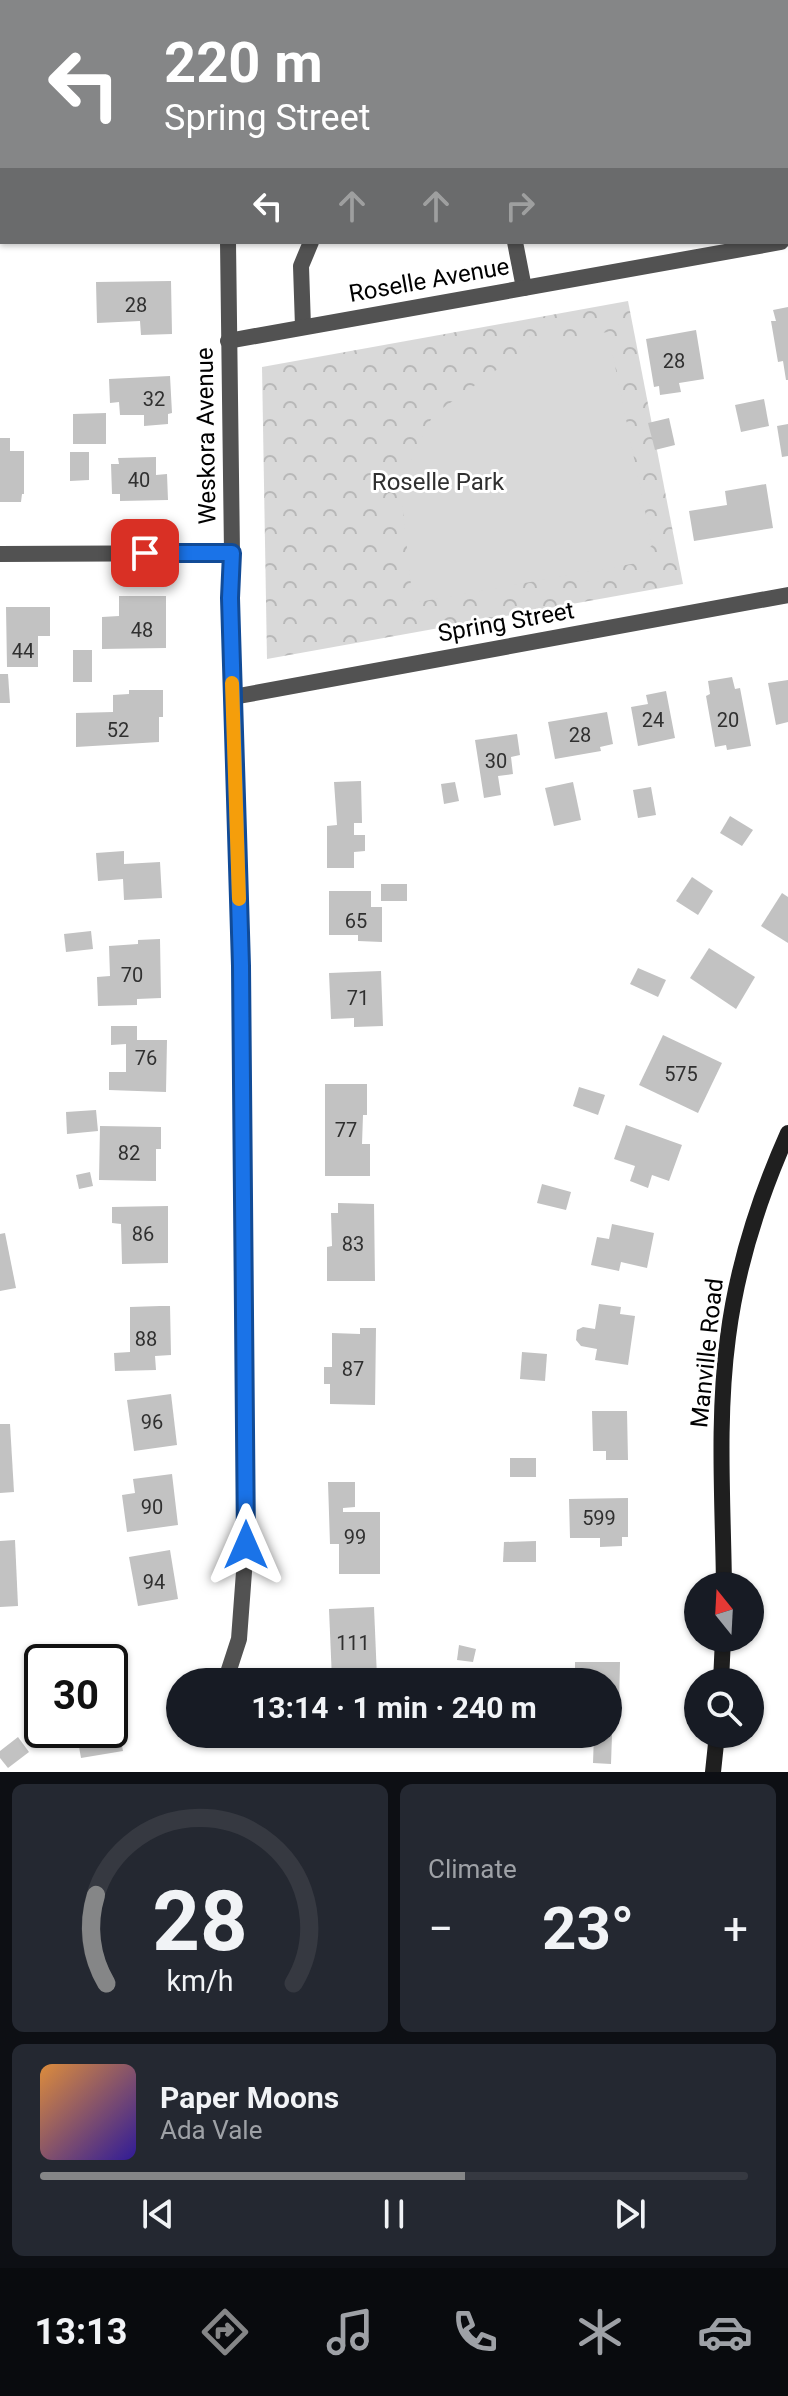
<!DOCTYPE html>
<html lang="en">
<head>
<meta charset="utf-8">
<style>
  body { margin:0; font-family:Roboto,sans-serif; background:#242831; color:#f1f3f6; height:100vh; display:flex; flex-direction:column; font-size:30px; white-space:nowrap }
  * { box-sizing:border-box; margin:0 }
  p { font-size:26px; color:#9ea1a6 }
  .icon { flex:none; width:44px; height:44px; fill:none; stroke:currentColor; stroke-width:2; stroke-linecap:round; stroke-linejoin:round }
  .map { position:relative; height:1772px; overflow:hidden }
  .drawer { display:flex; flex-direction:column; gap:12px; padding:12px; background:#0d0f14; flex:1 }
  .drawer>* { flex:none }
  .guide { position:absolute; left:0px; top:0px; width:788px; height:244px; box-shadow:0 2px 6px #0004; background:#858687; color:#fff; overflow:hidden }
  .needle { width:52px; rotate:342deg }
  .controls { position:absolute; left:684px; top:1572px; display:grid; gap:16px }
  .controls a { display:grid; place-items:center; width:80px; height:80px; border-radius:50%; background:#171b24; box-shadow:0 2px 6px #0004; font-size:40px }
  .speed { position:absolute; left:24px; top:1644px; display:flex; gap:16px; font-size:40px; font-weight:700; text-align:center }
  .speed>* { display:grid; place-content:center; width:104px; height:104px; border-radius:50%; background:#171b24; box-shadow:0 2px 6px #0004; line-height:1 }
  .speed .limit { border:4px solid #111; border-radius:12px; background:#fff; color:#111 }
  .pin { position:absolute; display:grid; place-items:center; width:68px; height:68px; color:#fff; margin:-34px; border-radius:16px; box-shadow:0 4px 12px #0006 }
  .me { position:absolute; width:88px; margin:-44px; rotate:0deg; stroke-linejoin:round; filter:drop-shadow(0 0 6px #0008) }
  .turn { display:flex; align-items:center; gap:28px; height:168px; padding:0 32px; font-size:36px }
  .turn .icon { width:104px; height:104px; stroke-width:2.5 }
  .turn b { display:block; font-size:56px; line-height:68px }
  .lanes { display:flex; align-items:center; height:76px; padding:0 32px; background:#0003; justify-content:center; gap:40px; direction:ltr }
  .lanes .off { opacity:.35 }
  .big { font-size:60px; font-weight:700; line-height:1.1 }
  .drawer .card { flex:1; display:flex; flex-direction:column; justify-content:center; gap:12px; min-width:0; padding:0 28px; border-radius:12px; background:#242831 }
  .drawer .dial { align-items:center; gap:0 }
  .dial svg { height:208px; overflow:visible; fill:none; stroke:#363941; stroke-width:7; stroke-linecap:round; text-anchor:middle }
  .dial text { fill:#f1f3f6; stroke:none }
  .song { display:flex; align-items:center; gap:24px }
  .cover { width:96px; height:96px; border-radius:12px; background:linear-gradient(135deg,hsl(30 70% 55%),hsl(250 70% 35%)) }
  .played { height:8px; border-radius:4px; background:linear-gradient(90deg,#858687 60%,#363941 60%) }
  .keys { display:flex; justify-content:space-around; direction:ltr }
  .heat { display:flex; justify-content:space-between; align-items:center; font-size:44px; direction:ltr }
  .drawer .tiles { flex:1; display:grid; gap:12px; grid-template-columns:1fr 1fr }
  .card:last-child { grid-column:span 2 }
  .trip { position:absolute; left:166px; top:1668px; width:456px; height:80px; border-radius:40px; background:#171b24; box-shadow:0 2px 6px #0004; font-weight:700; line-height:80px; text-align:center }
  .menu { display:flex; height:128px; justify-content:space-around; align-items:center; background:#090b0e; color:#9ea1a6 }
  .menu .icon { width:56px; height:56px }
  .menu .on { color:#858687 }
  .menu b { font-size:36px; color:#f1f3f6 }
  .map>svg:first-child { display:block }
</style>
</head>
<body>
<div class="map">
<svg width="788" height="1772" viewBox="0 0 788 1772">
  <defs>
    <pattern id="park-crowns" width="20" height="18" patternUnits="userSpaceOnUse" patternTransform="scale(2)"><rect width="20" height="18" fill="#d9d9d9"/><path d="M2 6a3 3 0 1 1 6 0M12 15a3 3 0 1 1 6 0" fill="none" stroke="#b8b8b8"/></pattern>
  </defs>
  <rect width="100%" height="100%" fill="#fff"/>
  <!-- park -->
  <path fill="url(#park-crowns)" d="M 628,301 L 683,584 L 267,659 L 262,367 Z"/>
  <!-- pitch -->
  <path fill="#d9d9d9" d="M 608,332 L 652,545 L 637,563 L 413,603 L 400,484 L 433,415 L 533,344 Z"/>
  <!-- building -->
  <g fill="#c2c2c2">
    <path d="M 171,281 L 172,334 L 141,335 L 140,321 L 97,323 L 96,282 Z"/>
    <path d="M 788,307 L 788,380 L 786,380 L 783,361 L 778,362 L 771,321 L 776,321 L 773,310 Z"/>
    <path d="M 696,330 L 704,379 L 679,383 L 681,392 L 660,395 L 659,386 L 654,387 L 646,339 Z"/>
    <path d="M 170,376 L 172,413 L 168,414 L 168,424 L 144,426 L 144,415 L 120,415 L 119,402 L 110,403 L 109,379 Z"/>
    <path d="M 764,399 L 769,426 L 741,432 L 735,405 Z"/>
    <path d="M 106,413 L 106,444 L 73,444 L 73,414 Z"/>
    <path d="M 669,418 L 675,445 L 655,450 L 648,423 Z"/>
    <path d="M 788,424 L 788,456 L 782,457 L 777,426 Z"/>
    <path d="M 0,438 L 10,438 L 10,451 L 24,451 L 24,494 L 22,494 L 21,502 L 0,502 Z"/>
    <path d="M 70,452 L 89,452 L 89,480 L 70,481 Z"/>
    <path d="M 156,457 L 156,475 L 167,474 L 168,500 L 120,501 L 120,494 L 112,494 L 111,464 L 119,464 L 118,458 Z"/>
    <path d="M 766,484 L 773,528 L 694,541 L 689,511 L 727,505 L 725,491 Z"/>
    <path d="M 119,596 L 166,596 L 166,648 L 102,649 L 102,617 L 119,616 Z"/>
    <path d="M 6,607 L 50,607 L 50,636 L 38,636 L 38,667 L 7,667 Z"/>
    <rect x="73" y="650" width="19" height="32"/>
    <path d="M 0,674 L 8,674 L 10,703 L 0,703 Z"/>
    <path d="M 732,677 L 735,689 L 740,688 L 751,746 L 727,750 L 726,745 L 715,747 L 706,696 L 710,694 L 708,681 Z"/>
    <path d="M 788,680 L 788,722 L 776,725 L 768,683 Z"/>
    <path d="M 129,690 L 163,690 L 163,717 L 159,717 L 159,742 L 76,747 L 76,713 L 113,712 L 113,695 L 129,694 Z"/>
    <path d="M 666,691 L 675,738 L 638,746 L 631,707 L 648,704 L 646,695 Z"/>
    <path d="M 607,712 L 613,744 L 600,747 L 601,751 L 555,759 L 548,722 Z"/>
    <path d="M 517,734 L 520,755 L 511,757 L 513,774 L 498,776 L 501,795 L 484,798 L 475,740 Z"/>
    <path d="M 361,781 L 362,823 L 354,823 L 354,835 L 365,835 L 365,851 L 354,852 L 354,868 L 327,868 L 327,826 L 337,825 L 334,782 Z"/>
    <path d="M 455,782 L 459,801 L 444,804 L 441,784 Z"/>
    <path d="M 573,782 L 581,820 L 554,826 L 545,788 Z"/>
    <path d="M 651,787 L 656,815 L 638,818 L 633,790 Z"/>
    <path d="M 730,816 L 753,830 L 742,846 L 720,833 Z"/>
    <path d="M 124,851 L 124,864 L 160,862 L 162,898 L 124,900 L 123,879 L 98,881 L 96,853 Z"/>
    <path d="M 692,877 L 713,891 L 698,915 L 676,901 Z"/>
    <rect x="381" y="884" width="26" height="17"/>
    <path d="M 329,891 L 371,891 L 371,907 L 382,907 L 382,942 L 358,941 L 358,935 L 329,935 Z"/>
    <path d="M 782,893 L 788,897 L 788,943 L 761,926 Z"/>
    <path d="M 91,931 L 93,949 L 66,952 L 64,934 Z"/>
    <path d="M 160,939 L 161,998 L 137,999 L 137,1005 L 98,1006 L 97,977 L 110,976 L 109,946 L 138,944 L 138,940 Z"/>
    <path d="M 709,948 L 755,977 L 736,1009 L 690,978 Z"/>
    <path d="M 638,968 L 666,980 L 658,997 L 630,984 Z"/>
    <path d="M 381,971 L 383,1026 L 354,1027 L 354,1018 L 331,1019 L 329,973 Z"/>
    <path d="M 111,1026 L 137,1026 L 137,1040 L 167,1040 L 166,1092 L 109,1090 L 109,1072 L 126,1072 L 126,1044 L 111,1045 Z"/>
    <path d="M 663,1035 L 722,1063 L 698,1113 L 639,1085 Z"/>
    <path d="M 325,1084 L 367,1084 L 367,1115 L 363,1115 L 362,1144 L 370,1144 L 370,1176 L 325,1176 Z"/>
    <path d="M 579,1087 L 605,1095 L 598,1115 L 573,1106 Z"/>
    <path d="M 96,1110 L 98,1131 L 67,1134 L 66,1112 Z"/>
    <path d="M 626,1125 L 682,1145 L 669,1181 L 652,1175 L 648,1188 L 630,1181 L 635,1166 L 614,1159 Z"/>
    <path d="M 100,1126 L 161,1127 L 161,1149 L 156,1149 L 156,1181 L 99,1180 Z"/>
    <path d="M 90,1172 L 93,1186 L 79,1189 L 76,1175 Z"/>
    <path d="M 542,1184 L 571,1192 L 566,1210 L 537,1203 Z"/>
    <path d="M 338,1203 L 374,1204 L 375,1281 L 327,1281 L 327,1247 L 332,1246 L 331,1213 L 338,1213 Z"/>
    <path d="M 168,1206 L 168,1263 L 122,1264 L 121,1224 L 112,1223 L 112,1207 Z"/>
    <path d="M 612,1224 L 654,1233 L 647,1268 L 621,1262 L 619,1271 L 591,1265 L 597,1237 L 609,1239 Z"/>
    <path d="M 5,1233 L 16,1288 L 0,1291 L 0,1234 Z"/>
    <path d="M 599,1304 L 621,1307 L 620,1314 L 635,1316 L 628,1365 L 595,1360 L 597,1349 L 581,1346 L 576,1340 L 577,1330 L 583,1327 L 595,1329 Z"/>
    <path d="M 160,1306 L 170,1306 L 171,1355 L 155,1356 L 156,1370 L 115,1371 L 114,1353 L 130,1352 L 130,1307 Z"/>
    <path d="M 360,1328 L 376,1328 L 375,1405 L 330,1404 L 330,1384 L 324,1384 L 324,1367 L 332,1367 L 332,1333 L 360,1334 Z"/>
    <path d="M 522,1352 L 547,1354 L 545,1381 L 520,1379 Z"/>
    <path d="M 171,1394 L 177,1445 L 134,1451 L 127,1400 Z"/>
    <path d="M 592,1411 L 627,1411 L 628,1460 L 606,1460 L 606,1451 L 593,1451 Z"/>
    <path d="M 0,1424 L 10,1424 L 14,1492 L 0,1493 Z"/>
    <rect x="510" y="1458" width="26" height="19"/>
    <path d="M 172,1474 L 178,1525 L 127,1532 L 122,1495 L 135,1493 L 133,1479 Z"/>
    <path d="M 328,1482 L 355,1482 L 355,1507 L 343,1508 L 343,1512 L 380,1512 L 380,1574 L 339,1574 L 339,1544 L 330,1544 Z"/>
    <path d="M 628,1498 L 628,1537 L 622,1537 L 622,1546 L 600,1547 L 600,1538 L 570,1538 L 569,1499 Z"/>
    <path d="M 15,1540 L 18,1606 L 0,1607 L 0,1541 Z"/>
    <path d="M 536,1541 L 536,1562 L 503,1562 L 504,1542 Z"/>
    <path d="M 170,1550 L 178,1599 L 138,1606 L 129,1557 Z"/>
    <path d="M 374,1607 L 377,1678 L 332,1680 L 329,1609 Z"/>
    <path d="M 459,1645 L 476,1649 L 473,1662 L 457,1660 Z"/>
    <path d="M 575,1662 L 620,1662 L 619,1706 L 613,1705 L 611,1764 L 593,1763 L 594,1734 L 608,1734 L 608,1682 L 575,1682 Z"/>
    <path d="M 111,1689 L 123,1751 L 81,1758 L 76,1730 L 110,1730 Z"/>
    <path d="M 18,1737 L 29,1752 L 8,1768 L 0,1758 L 0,1751 Z"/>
  </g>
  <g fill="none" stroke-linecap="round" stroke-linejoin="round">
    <!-- service -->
    <g stroke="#525252" stroke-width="16">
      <path d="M 515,242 L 524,288"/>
      <path d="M 303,327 L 301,266 L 311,242"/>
    </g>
    <!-- minor -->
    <g stroke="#525252" stroke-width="16">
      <path d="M 227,0 L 227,2"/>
      <path d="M 228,341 L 781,242"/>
      <path d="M 0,554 L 232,553"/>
      <path d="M 233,697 L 788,595"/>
      <path d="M 225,1682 L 239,1639 L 246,1545 L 241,966 L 230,598 L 232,553 L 228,242"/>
    </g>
    <!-- secondary -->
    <g stroke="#1f1f1f" stroke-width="16">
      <path d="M 724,1586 C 723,1503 717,1419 728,1337 C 737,1266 759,1198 788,1133"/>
      <path d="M 721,1682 L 723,1638"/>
      <path d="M 713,1772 L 717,1734"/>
    </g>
  </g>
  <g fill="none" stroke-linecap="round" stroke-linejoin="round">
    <defs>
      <path id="route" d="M 145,553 L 232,553 L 230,598 L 241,966 L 246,1545"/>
    </defs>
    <!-- route casing -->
    <use href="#route" stroke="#114b97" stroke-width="20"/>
    <!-- route -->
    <use href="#route" stroke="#1a73e8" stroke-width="14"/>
    <!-- slow -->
    <path stroke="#f59e0b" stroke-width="14" d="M 232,683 L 239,899"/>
  </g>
  <g text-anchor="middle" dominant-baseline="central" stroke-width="6" stroke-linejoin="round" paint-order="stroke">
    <!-- number labels -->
    <g font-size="20" fill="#303030">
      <text x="136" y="305">28</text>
      <text x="674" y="361">28</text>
      <text x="154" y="399">32</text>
      <text x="139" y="480">40</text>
      <text x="142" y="630">48</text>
      <text x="23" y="651">44</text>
      <text x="653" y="720">24</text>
      <text x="728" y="720">20</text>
      <text x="118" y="730">52</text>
      <text x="580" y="735">28</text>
      <text x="496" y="761">30</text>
      <text x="356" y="921">65</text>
      <text x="132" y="975">70</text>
      <text x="358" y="998">71</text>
      <text x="146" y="1058">76</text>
      <text x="681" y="1074">575</text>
      <text x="346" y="1130">77</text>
      <text x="129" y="1153">82</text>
      <text x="143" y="1234">86</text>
      <text x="353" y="1244">83</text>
      <text x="146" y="1339">88</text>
      <text x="353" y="1369">87</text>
      <text x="152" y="1422">96</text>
      <text x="152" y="1507">90</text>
      <text x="599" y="1518">599</text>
      <text x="355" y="1537">99</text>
      <text x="154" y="1582">94</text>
      <text x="353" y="1643">111</text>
    </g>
    <!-- street labels -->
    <g font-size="24" fill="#000" stroke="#fff">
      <text transform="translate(429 280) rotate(-10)">Roselle Avenue</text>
      <text transform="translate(206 436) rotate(-91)">Weskora Avenue</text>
      <text transform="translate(506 622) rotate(-10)">Spring Street</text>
      <text transform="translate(707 1353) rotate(-84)">Manville Road</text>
    </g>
    <!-- park labels -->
    <g font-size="24" fill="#303030" stroke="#fff">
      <text x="438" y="482">Roselle Park</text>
    </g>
  </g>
</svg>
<div class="controls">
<a><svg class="needle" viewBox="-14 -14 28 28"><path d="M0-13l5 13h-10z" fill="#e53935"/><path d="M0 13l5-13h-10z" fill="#9ea1a6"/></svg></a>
<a><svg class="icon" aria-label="search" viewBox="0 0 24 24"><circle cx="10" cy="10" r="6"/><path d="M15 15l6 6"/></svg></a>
</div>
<div class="speed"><div class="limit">30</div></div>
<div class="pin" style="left:145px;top:553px;background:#d93025"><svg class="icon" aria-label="arrive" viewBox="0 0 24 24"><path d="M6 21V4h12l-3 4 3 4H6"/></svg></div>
<svg class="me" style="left:246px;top:1545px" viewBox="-20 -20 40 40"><path d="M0-17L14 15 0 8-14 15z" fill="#1a73e8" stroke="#fff" stroke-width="4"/></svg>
<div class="trip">13:14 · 1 min · 240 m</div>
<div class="guide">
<div class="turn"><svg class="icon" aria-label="left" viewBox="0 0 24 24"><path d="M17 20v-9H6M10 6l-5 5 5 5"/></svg><div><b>220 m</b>Spring Street</div></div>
<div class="lanes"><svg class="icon" aria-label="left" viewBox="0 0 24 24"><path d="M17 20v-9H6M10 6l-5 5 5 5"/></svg><svg class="icon off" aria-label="ahead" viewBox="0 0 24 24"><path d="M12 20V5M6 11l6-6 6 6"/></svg><svg class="icon off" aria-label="ahead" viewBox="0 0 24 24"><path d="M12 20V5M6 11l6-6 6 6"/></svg><svg class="icon off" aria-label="right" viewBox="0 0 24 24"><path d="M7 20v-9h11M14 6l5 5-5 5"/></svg></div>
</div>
</div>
<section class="drawer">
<div class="tiles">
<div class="card dial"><svg viewBox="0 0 100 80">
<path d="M14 69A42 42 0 1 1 86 69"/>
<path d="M14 69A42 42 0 0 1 10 35" stroke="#858687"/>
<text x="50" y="56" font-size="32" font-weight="700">28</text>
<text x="50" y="72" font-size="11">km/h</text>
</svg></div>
<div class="card"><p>Climate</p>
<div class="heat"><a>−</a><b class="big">23°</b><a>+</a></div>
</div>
<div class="card">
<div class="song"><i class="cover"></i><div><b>Paper Moons</b><p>Ada Vale</p></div></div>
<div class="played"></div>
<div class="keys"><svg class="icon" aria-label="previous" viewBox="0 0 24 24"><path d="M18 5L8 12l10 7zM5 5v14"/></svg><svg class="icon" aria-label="pause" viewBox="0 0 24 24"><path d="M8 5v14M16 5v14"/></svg><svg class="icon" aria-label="next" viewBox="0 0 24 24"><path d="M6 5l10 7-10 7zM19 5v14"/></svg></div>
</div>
</div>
</section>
<nav class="menu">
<b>13:13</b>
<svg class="icon on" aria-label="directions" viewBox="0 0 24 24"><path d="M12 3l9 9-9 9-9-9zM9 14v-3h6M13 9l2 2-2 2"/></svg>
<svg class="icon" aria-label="music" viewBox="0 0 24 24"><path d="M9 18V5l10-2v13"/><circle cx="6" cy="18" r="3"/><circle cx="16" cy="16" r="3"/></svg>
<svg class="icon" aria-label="phone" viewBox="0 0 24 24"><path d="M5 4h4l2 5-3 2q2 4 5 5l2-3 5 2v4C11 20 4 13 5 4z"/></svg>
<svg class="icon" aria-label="climate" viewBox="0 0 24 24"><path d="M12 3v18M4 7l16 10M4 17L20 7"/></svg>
<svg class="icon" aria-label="car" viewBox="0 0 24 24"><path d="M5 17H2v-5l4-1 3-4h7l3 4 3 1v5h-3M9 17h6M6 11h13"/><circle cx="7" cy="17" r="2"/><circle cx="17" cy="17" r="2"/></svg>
</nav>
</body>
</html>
